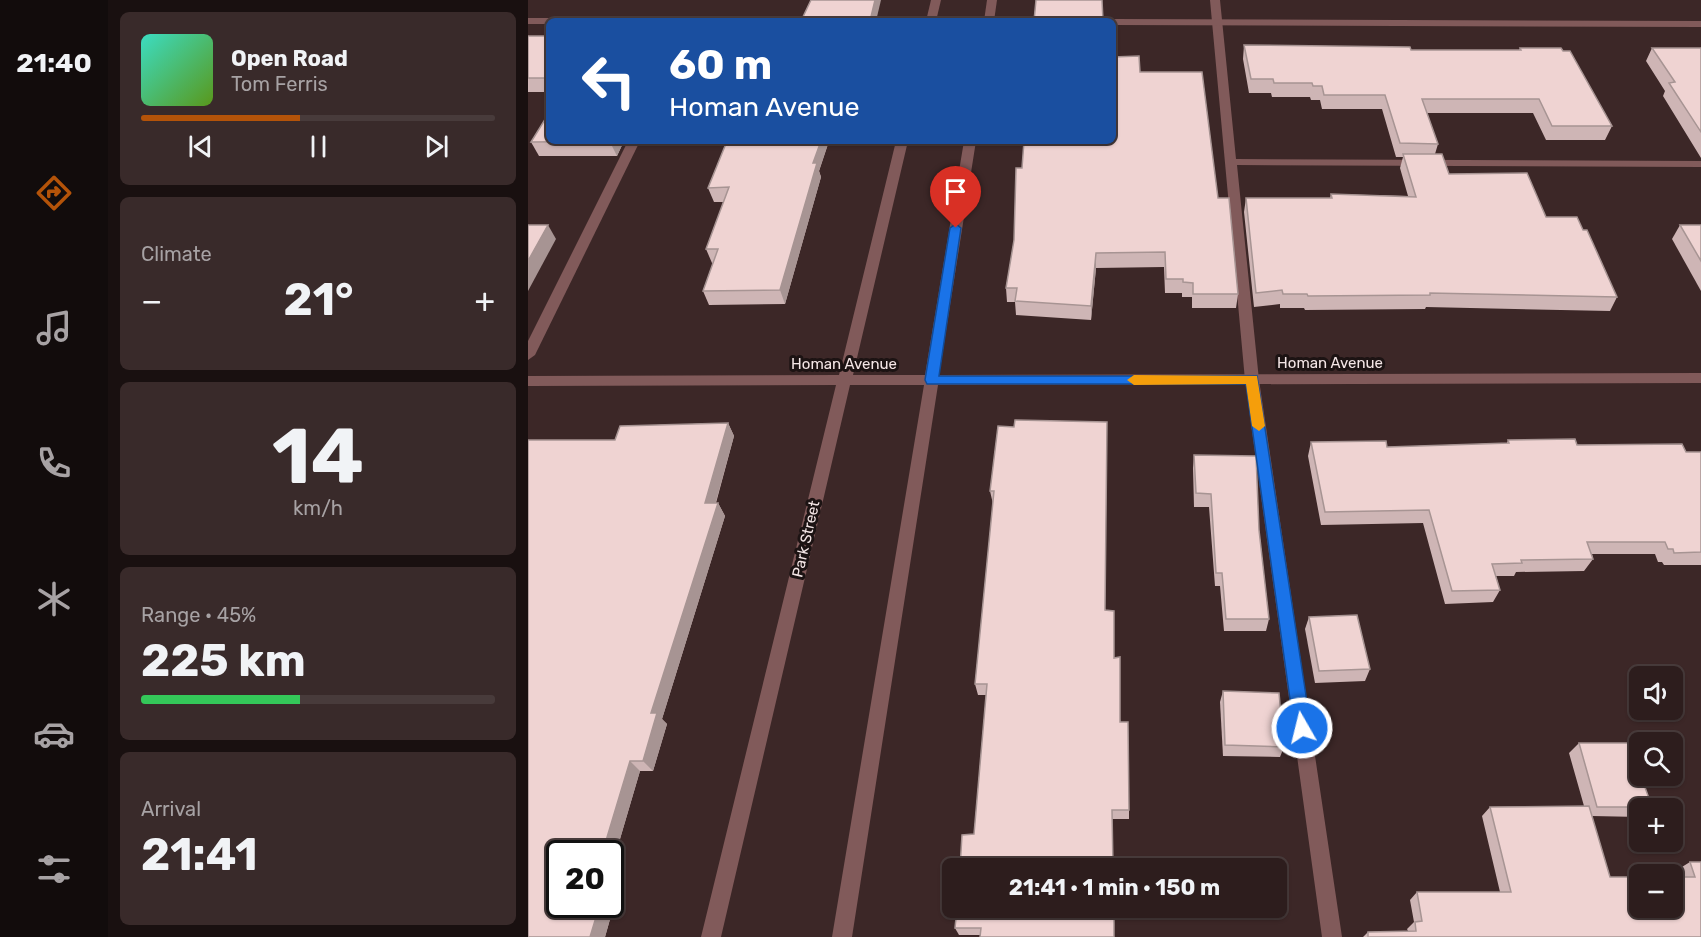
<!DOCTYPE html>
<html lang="en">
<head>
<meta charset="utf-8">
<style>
  body { margin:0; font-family:Rubik,sans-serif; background:#392a2a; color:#f1f3f6; height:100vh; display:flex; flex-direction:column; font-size:22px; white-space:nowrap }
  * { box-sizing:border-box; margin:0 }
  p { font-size:20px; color:#a7a2a4 }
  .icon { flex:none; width:33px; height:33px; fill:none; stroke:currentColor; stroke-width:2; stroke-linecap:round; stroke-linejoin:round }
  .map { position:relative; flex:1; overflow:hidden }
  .sheet { display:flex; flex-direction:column; gap:12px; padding:12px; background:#191010; width:420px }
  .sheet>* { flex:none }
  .hud { position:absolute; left:18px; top:18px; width:570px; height:126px; border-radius:9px; box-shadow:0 2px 4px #0004,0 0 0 2px #483b3b; background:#1a4fa0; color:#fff; overflow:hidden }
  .buttons { position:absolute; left:1101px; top:666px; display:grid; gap:12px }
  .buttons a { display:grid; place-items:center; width:54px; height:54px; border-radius:9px; background:#2d1d1d; box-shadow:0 2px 4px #0004,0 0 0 2px #483b3b; font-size:30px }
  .speed { position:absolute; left:18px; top:840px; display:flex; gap:12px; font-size:30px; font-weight:700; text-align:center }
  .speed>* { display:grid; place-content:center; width:78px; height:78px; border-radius:50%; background:#2d1d1d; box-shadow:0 2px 4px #0004,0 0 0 2px #483b3b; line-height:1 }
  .speed .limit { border:3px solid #111; border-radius:9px; background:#fff; color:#111 }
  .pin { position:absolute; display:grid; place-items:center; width:51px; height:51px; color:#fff; margin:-62px -26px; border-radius:50% 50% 50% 0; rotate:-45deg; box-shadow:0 0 6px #0007 }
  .pin .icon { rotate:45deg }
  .me { position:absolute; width:66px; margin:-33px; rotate:352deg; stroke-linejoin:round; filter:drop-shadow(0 0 4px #0008) }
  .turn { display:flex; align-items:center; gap:21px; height:126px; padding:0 24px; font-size:27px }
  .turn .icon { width:78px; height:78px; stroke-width:2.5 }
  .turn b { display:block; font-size:42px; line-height:51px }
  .big { font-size:45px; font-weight:700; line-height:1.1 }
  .sheet .card { flex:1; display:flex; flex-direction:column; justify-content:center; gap:9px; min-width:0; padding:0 21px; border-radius:9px; background:#392a2a }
  .sheet .dial { align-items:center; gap:0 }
  .dial b { font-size:78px; line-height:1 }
  .song { display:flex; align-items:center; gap:18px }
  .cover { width:72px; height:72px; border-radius:9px; background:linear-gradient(135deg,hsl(170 70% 55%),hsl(90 70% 35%)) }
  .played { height:6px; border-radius:3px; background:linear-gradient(90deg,#b45309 45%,#483b3b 45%) }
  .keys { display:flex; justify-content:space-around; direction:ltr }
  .heat { display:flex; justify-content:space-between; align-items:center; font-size:33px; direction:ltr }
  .charge { height:9px; border-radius:4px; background:linear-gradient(90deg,#34c759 45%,#483b3b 0) }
  .trip { position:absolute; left:414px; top:858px; width:345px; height:60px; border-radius:9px; background:#2d1d1d; box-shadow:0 2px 4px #0004,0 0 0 2px #483b3b; font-weight:700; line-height:60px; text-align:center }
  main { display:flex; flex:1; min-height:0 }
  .tab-bar { display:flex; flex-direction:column; width:108px; justify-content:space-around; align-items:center; background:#120c0c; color:#a7a2a4 }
  .tab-bar .icon { width:42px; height:42px }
  .tab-bar .selected { color:#b45309 }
  .tab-bar b { font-size:27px; color:#f1f3f6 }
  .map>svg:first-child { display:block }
</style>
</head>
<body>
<main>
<nav class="tab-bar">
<b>21:40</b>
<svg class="icon selected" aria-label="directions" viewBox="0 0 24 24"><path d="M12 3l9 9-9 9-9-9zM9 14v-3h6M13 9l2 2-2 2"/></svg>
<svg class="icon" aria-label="music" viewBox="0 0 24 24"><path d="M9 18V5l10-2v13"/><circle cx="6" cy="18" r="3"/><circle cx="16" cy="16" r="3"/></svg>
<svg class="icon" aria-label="phone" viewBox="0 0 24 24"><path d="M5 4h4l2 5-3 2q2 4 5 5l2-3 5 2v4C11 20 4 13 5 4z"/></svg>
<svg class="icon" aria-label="climate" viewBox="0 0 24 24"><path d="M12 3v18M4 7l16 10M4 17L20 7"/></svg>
<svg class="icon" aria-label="car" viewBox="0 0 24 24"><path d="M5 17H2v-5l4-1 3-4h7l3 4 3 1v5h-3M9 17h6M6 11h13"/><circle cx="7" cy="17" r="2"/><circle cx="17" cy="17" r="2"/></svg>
<svg class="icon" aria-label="filters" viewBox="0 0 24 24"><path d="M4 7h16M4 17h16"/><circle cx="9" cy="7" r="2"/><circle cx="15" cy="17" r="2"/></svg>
</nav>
<section class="sheet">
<div class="card">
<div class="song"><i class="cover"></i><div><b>Open Road</b><p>Tom Ferris</p></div></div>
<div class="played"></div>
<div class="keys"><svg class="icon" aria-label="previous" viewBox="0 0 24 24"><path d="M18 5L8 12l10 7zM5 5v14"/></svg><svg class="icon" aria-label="pause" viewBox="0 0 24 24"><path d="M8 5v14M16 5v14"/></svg><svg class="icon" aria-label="next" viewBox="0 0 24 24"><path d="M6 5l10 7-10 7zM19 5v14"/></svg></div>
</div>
<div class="card"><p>Climate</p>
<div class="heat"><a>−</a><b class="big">21°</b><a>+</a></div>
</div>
<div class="card dial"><b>14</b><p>km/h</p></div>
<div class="card"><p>Range · 45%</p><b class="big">225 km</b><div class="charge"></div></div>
<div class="card"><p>Arrival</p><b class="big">21:41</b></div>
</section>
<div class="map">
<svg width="1173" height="937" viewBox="0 0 1173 937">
  <rect width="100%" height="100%" fill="#3c2727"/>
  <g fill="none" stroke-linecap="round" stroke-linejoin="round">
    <!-- lane -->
    <g fill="#815a5a" fill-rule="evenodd">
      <path d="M 682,0 L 692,0 L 708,159 L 1173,161 L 1173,167 L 709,165 L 731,380 L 814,937 L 794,937 L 717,380 Z"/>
      <path d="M 100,141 L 112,141 L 7,355 L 0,360 L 0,341 Z"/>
    </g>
    <!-- street -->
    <g fill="#815a5a" fill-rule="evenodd">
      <path d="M 403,0 L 413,0 L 408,21 L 398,21 Z"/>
      <path d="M 459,0 L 469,0 L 466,21 L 456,21 Z"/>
      <path d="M 0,18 L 85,18 L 90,21 L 21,21 L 21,24 L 0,24 Z"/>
      <path d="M 585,19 L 1173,21 L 1173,27 L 585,25 L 585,21 L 581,21 Z"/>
      <path d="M 368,141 L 380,141 L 325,375 L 397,375 L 436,141 L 448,141 L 411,375 L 1173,373 L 1173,383 L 410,385 L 324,937 L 304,937 L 396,385 L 322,385 L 193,937 L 173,937 L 308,385 L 0,386 L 0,376 L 311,375 Z"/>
    </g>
  </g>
  <!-- wall -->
  <g fill="#ceb5b5">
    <rect x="0" y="36" width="21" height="56"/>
    <path d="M 716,45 L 883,50 L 991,50 L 992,48 L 1084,126 L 1077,140 L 1018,140 L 1005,113 L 899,113 L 910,144 L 907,154 L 921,174 L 1018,217 L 1055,230 L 1089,297 L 1082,311 L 898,307 L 897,309 L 777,310 L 776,308 L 752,308 L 752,304 L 726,307 L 716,212 L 718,198 L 802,198 L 803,194 L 880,196 L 872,168 L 875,157 L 868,157 L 854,109 L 794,109 L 792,100 L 783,100 L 782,97 L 744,97 L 743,93 L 721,93 L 715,59 Z"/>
    <path d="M 1124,48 L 1173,48 L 1173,158 L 1135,96 L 1137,91 L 1118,61 Z"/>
    <path d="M 612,72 L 710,294 L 708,308 L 664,308 L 664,297 L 654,297 L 654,293 L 637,293 L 636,267 L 568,268 L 563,320 L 488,315 L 487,302 L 479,302 L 478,288 L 486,240 L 494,168 Z"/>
    <path d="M 96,141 L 89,156 L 11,156 L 3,142 Z"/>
    <path d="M 199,141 L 301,141 L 291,171 L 293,177 L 257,304 L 181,305 L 175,291 L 185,263 L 184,263 L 178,249 L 196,202 L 186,202 L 180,188 Z"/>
    <path d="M 1152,225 L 1173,225 L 1173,291 L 1144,239 Z"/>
    <path d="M 200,423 L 206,436 L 188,503 L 190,503 L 197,516 L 134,719 L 139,724 L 125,771 L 112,771 L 82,873 L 82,854 L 32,854 L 32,904 L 82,904 L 82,886 L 90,891 L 77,937 L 0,937 L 0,440 L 87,440 L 92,426 Z"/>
    <path d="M 470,426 L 578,610 L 586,658 L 601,810 L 601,819 L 584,819 L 446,834 L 458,695 L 450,695 L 447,684 L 465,504 L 462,491 Z"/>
    <path d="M 980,440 L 1158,452 L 1173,452 L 1173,565 L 1136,565 L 1134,562 L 1130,562 L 1127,554 L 1064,554 L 1065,559 L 1056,571 L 988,572 L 986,576 L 968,576 L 972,590 L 965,602 L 917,604 L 895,523 L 793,525 L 780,456 L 783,442 L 859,447 L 979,443 Z"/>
    <path d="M 666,455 L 731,530 L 741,619 L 738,631 L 696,631 L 692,586 L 687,586 L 681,507 L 666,507 L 665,468 Z"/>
    <path d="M 781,617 L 842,669 L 837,681 L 787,683 L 777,629 Z"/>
    <path d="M 695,691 L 756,747 L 752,757 L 695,756 L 692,702 Z"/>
    <path d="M 1051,743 L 1124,807 L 1123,808 L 1112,808 L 1112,817 L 1064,816 L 1082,877 L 1151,877 L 1149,870 L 1162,862 L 1173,862 L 1173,937 L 835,937 L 840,932 L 880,931 L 879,929 L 886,922 L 882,900 L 889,892 L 972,892 L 954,816 L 962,807 L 1056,806 L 1041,753 Z"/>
    <path d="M 586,908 L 452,935 L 431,935 L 427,928 Z"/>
  </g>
  <!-- shaded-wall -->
  <g fill="#a79493">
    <path d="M 347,0 L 353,0 L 348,21 L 342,21 Z"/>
    <path d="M 82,141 L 96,141 L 89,156 L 82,142 Z"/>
    <path d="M 293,141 L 301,141 L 291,171 L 293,177 L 257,304 L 252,290 L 285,163 Z"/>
    <path d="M 20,225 L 28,239 L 0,291 L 0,261 Z"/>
    <path d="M 568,253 L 568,268 L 563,320 L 563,306 Z"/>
    <path d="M 200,423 L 206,436 L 184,516 L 177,503 Z"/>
    <path d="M 190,503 L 197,516 L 134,719 L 139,724 L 125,771 L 115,761 L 123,713 Z"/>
    <path d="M 102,761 L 112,771 L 82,873 L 82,854 L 74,854 Z"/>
    <path d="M 82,886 L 90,891 L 77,937 L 62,937 L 72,904 L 82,904 Z"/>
  </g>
  <!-- building -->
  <g fill="#efd3d2" stroke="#a79493" stroke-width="1.5">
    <path d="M 283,0 L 347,0 L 342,21 L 273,21 Z"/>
    <path d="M 508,0 L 574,0 L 575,21 L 506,21 Z"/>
    <rect x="0" y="36" width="21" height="42"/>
    <path d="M 716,45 L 882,47 L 883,50 L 993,50 L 992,48 L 1033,48 L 1035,51 L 1042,51 L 1084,126 L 1024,126 L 1011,99 L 894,99 L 910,144 L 872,143 L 857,95 L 796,95 L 794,86 L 785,86 L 784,83 L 746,83 L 745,79 L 723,79 Z"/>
    <path d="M 1124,48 L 1173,48 L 1173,132 L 1141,83 L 1147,82 Z"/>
    <path d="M 611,56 L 612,72 L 674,72 L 690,198 L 701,198 L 710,294 L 665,294 L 665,283 L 655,282 L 655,279 L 638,279 L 637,252 L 568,253 L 563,306 L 487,301 L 489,288 L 478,288 L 486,240 L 488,168 L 494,168 L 496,141 L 585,141 L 585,57 Z"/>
    <path d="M 21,113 L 21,141 L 82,141 L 3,142 Z"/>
    <path d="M 199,141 L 293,141 L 285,163 L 289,163 L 252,290 L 175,291 L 190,249 L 178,249 L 201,187 L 180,188 Z"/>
    <path d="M 875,154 L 914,154 L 921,174 L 999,173 L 1018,217 L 1049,217 L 1055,230 L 1059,230 L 1089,297 L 902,293 L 902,295 L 780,296 L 779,294 L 755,294 L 754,290 L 728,293 L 718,198 L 804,198 L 803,194 L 888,197 Z"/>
    <path d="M 0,225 L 20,225 L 0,261 Z"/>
    <path d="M 1152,225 L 1173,225 L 1173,261 Z"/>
    <path d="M 487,420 L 579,422 L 577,610 L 586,611 L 586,658 L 592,657 L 592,722 L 600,722 L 601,810 L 584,810 L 585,868 L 432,868 L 434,835 L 446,834 L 459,684 L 447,684 L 466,491 L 462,491 L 470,426 L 486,427 Z"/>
    <path d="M 200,423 L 177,503 L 190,503 L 123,713 L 129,713 L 115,761 L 102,761 L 74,854 L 32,854 L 32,904 L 72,904 L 62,937 L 0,937 L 0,440 L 87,440 L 92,426 Z"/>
    <path d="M 1047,439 L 1049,445 L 1154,444 L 1158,452 L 1173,452 L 1173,552 L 1146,553 L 1145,549 L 1140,549 L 1137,542 L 1059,542 L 1065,559 L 993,560 L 994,563 L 964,564 L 972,590 L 924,591 L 901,510 L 797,512 L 783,442 L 858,441 L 859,447 L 981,443 L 980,440 Z"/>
    <path d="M 666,455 L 728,456 L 731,530 L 741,619 L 698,619 L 694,573 L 688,573 L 683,494 L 668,493 Z"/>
    <path d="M 829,615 L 842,669 L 791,671 L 781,617 Z"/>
    <path d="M 695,691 L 751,693 L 756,747 L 697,745 Z"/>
    <path d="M 1051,743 L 1103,743 L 1112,770 L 1112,776 L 1113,776 L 1124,807 L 1069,807 Z"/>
    <path d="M 1061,806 L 1082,877 L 1112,877 L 1112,908 L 1144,908 L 1144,877 L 1167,877 L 1162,862 L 1173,862 L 1173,937 L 840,937 L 840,932 L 888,931 L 887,922 L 894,921 L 889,892 L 983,892 L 962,807 Z"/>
    <path d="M 429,908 L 586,908 L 586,937 L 452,937 L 453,928 L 427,928 Z"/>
  </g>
  <!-- route -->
  <path fill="#1a73e8" stroke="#114b97" stroke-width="1.5" d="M 428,224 L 433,228 L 411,376 L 729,376 L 783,728 L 780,733 L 774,736 L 768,733 L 766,728 L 718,384 L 399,384 L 397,380 L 422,228 Z"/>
  <!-- slow -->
  <path fill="#f59e0b" d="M 606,375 L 729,376 L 737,426 L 731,431 L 724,426 L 718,384 L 606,385 L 599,380 Z"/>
  <g text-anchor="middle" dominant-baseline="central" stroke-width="6" stroke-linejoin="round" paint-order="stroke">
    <!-- street labels -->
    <g font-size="15" fill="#f4e6e6" stroke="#1c1313">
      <text x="802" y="363">Homan Avenue</text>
      <text x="316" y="364">Homan Avenue</text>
      <text transform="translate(278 539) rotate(-77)">Park Street</text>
    </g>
  </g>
</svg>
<div class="buttons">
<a><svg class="icon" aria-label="sound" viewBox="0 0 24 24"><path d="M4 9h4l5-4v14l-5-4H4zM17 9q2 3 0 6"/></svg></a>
<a><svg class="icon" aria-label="search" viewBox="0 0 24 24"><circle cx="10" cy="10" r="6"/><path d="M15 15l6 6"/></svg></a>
<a>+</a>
<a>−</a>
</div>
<div class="speed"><div class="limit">20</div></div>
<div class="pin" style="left:428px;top:228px;background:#d93025"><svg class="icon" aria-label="arrive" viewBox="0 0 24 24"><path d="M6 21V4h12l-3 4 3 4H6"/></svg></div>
<svg class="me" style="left:774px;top:728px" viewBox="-20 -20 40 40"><circle r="17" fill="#1a73e8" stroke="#fff" stroke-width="3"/><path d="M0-11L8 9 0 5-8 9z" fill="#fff"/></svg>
<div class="trip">21:41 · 1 min · 150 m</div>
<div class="hud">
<div class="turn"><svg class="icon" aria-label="left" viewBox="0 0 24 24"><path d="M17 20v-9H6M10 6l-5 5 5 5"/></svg><div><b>60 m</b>Homan Avenue</div></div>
</div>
</div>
</main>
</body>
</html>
